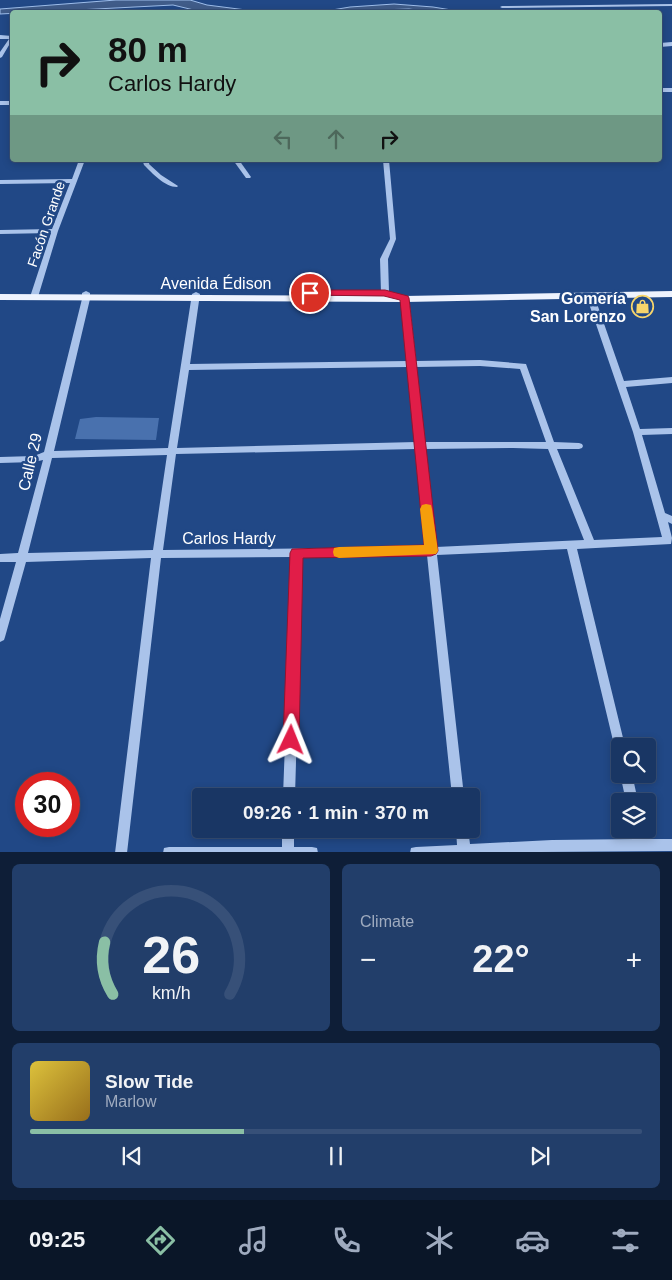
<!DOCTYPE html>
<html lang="en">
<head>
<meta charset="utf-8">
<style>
  body { margin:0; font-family:Helvetica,sans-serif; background:#223e6a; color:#f1f3f6; height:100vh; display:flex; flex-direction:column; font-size:19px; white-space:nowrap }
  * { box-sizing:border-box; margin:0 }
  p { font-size:16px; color:#9fabbf }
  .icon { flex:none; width:28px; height:28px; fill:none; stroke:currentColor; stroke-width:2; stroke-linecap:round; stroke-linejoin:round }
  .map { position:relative; height:852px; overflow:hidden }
  .details { display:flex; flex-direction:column; gap:12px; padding:12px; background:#0e1e37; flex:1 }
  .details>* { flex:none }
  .hud { position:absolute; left:10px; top:10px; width:652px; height:152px; border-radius:5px; box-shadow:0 2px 8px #0003,0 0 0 1px #375078; background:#8abfa5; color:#111; overflow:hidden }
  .buttons { position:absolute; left:611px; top:738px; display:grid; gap:10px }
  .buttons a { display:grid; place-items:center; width:45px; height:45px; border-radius:5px; background:#193664; box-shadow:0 2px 8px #0003,0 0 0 1px #375078; font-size:25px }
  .speed { position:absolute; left:15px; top:772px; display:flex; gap:10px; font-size:25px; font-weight:700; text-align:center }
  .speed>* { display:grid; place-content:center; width:65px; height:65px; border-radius:50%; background:#193664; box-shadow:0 2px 8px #0003,0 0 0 1px #375078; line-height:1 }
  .speed .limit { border:8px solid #d22; background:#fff; color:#111 }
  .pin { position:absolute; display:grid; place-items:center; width:42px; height:42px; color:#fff; margin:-21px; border:2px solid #fff; border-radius:50%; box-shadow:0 1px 5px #0007 }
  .me { position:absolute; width:55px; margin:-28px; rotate:2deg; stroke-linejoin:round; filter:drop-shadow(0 0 4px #0008) }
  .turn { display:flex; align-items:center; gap:18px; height:105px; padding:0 15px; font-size:22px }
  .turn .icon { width:65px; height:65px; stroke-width:2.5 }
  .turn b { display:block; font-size:35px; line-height:42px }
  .lanes { display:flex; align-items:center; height:48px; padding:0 15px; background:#0003; justify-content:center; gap:25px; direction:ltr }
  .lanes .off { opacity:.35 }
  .big { font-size:38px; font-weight:700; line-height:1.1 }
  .details .widget { flex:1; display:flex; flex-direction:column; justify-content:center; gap:8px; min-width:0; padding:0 18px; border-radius:8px; background:#223e6a }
  .details .dial { align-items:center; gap:0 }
  .dial svg { height:130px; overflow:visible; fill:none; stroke:#375078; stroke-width:7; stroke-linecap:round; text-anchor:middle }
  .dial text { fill:#f1f3f6; stroke:none }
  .song { display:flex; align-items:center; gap:15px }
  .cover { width:60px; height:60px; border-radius:8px; background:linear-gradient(135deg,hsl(50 70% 55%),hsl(40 70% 35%)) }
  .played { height:5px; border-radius:2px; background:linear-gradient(90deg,#8abfa5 35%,#375078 35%) }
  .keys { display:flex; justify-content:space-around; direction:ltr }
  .heat { display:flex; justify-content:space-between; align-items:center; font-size:28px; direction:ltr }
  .details .tiles { flex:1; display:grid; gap:12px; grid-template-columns:1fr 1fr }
  .widget:last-child { grid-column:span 2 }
  .trip { position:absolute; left:192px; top:788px; width:288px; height:50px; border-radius:5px; background:#193664; box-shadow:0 2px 8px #0003,0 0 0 1px #375078; font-weight:700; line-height:50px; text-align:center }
  .dock { display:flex; height:80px; justify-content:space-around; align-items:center; background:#0a1628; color:#9fabbf }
  .dock .icon { width:35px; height:35px }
  .dock .active { color:#8abfa5 }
  .dock b { font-size:22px; color:#f1f3f6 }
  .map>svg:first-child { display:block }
</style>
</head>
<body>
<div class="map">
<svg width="672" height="853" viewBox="0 0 672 853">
  <rect width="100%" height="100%" fill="#214886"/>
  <!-- water -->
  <g fill="#405c89" stroke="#9ebeeb">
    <path d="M 116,0 L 190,0 L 207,5 L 262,12 L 198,11 L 173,5 L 0,14 L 0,9 Z"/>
    <path d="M 394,4 L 433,7 L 464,12 L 432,12 L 409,9 L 320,12 L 350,7 Z"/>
  </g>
  <!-- building -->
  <path fill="#4971ae" d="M 96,417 L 159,418 L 156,440 L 75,439 L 80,419 Z"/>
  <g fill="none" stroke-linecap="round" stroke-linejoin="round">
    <!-- minor -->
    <g fill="#aac3ea" fill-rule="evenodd">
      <path d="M 672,4 L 672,6 L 502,8 L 500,7 L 502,6 Z"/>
      <path d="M 0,35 L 12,36 L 12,40 L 2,57 L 0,58 L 0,52 L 9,39 L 0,39 Z"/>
      <path d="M 672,42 L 672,46 L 660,47 L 660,43 Z"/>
      <rect x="660" y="88" width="12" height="4"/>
      <rect x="0" y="101" width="12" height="4"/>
      <path d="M 79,160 L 85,160 L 58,231 L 38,297 L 34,299 L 31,299 L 30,297 L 51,233 L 0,234 L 0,230 L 52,229 L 70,183 L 0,184 L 0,180 L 72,179 Z"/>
      <path d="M 135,160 L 150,160 L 149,164 L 161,175 L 178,186 L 177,187 C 165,187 152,173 144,165 L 143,162 L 138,162 Z"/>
      <path d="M 233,160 L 239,160 L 251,177 L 250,178 L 246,178 Z"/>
      <path d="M 383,160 L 389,160 L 396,239 L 388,259 L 389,292 L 408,297 L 409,299 L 416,361 L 480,360 L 526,364 L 554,442 L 579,443 L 582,444 L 583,446 L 582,448 L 579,449 L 557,449 L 594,540 L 662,537 L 633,432 L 586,295 L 587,293 L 593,293 L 594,295 L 624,381 L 672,377 L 672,383 L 626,387 L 640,429 L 672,428 L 672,434 L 642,435 L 665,513 L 672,516 L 672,524 L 668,522 L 672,538 L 671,544 L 577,549 L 625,746 L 620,746 L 620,755 L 616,753 L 567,549 L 437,555 L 464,796 L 452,796 L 427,555 L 302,557 L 295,796 L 283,796 L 292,557 L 161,558 L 127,853 L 115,853 L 151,558 L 26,562 L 5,637 L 4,640 L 0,642 L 0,619 L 16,562 L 0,562 L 0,554 L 18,553 L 43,460 L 34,462 L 0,463 L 0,457 L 34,456 L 44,452 L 82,299 L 82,293 L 86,291 L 90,293 L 90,299 L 54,451 L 168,448 L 192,294 L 196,292 L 200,294 L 190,364 L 408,361 L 401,300 L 382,295 L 381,293 L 380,259 L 390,239 ZM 480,366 L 520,369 L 546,442 L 425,442 L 416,367 ZM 408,367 L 416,442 L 177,448 L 189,370 ZM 513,448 L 548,449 L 584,540 L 436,547 L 425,449 ZM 416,449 L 426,547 L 163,550 L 176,454 ZM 167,455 L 153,550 L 28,553 L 52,458 Z"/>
      <path d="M 620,774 L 632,774 L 638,801 L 626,801 Z"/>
      <path d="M 282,829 L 294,829 L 294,847 L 312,847 L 317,848 L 318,853 L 163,853 L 164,848 L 169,847 L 282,847 Z"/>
      <path d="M 456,829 L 468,829 L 470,844 L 552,840 L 635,839 L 633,829 L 645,829 L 648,839 L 672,839 L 672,851 L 410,853 L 411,848 L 416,847 L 457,845 Z"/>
    </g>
    <!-- major -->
    <path fill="#eef3fe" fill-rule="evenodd" d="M 672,291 L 672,297 L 405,302 L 0,300 L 0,294 L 405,296 Z"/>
  </g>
  <!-- route -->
  <path fill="#e11d48" stroke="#92132f" d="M 310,290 L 385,290 L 408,296 L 409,298 L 438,551 L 436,554 L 431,556 L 303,558 L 299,740 L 296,745 L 291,748 L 286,745 L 283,740 L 290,553 L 292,549 L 424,545 L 400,300 L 384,296 L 306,295 L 306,291 Z"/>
  <!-- slow -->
  <path fill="#f59e0b" d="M 426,504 L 431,505 L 432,509 L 438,551 L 436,554 L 339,558 L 334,556 L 333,552 L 334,548 L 339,547 L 424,545 L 420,509 L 422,505 Z"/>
  <!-- icons -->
  <defs>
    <symbol id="shop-ring" viewBox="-11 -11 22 22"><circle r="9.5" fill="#214886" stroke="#f7d56b" stroke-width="1.5"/><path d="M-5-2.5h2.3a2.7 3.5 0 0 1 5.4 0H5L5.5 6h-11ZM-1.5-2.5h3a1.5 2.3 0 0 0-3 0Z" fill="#f7d56b"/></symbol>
  </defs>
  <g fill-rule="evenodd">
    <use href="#shop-ring" x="630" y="294" width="25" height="25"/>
  </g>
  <g text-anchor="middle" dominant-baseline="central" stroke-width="5" stroke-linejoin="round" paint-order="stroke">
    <!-- far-street labels -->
    <g font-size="14" fill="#fff" stroke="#214886">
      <text transform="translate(46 224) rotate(-71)">Facón Grande</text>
    </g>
    <!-- street labels -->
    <g font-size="16" fill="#fff" stroke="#214886">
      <text x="216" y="283">Avenida Édison</text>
      <text transform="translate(30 462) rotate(-77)">Calle 29</text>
      <text x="229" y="538">Carlos Hardy</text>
    </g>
    <!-- poi labels -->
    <g font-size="16" font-weight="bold" fill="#fff" stroke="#214886" text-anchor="end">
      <text x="626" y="298">Gomería<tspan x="626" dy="18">San Lorenzo</tspan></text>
    </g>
  </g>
</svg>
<div class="buttons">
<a><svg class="icon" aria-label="search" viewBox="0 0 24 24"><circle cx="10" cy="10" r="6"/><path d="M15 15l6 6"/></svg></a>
<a><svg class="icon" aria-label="layers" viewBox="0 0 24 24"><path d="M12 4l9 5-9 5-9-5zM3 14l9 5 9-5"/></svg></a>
</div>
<div class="speed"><div class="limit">30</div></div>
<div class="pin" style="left:310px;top:293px;background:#d93025"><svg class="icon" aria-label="arrive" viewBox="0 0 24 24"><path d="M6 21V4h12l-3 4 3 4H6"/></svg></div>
<svg class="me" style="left:291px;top:740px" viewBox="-20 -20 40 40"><path d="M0-17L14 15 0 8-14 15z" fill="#e11d48" stroke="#fff" stroke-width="4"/></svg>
<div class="trip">09:26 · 1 min · 370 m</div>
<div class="hud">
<div class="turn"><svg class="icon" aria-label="right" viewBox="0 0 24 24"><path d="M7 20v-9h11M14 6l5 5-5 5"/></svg><div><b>80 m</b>Carlos Hardy</div></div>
<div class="lanes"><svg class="icon off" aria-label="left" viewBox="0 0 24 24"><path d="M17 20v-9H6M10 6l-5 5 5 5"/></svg><svg class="icon off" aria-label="ahead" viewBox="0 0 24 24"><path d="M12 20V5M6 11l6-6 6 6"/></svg><svg class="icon" aria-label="right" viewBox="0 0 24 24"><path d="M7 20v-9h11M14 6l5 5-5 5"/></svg></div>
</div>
</div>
<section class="details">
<div class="tiles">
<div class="widget dial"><svg viewBox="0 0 100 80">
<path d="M14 69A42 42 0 1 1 86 69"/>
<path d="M14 69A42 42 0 0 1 9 37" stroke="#8abfa5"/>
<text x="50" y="56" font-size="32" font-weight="700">26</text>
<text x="50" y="72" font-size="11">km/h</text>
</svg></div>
<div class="widget"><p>Climate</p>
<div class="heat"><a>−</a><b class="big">22°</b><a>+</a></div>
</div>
<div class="widget">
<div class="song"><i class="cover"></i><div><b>Slow Tide</b><p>Marlow</p></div></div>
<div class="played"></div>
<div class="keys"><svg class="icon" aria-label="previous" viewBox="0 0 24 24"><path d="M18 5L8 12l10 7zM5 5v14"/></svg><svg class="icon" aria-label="pause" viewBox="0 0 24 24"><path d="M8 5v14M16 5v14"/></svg><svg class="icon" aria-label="next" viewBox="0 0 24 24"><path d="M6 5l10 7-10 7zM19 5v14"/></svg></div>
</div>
</div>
</section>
<nav class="dock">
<b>09:25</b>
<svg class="icon active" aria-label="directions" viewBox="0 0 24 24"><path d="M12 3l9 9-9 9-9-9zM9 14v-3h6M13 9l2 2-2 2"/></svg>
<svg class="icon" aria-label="music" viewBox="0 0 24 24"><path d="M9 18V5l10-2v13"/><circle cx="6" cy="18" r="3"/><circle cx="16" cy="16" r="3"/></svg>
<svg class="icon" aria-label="phone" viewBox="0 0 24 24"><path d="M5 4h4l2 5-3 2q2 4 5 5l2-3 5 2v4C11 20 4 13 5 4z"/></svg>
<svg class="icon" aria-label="climate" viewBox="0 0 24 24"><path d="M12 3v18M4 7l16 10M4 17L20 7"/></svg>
<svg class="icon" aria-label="car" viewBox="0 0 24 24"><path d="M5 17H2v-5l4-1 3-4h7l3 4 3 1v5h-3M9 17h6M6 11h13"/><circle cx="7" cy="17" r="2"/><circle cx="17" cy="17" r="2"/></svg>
<svg class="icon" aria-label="filters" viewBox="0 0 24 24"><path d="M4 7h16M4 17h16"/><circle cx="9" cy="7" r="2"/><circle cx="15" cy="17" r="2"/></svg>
</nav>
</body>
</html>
